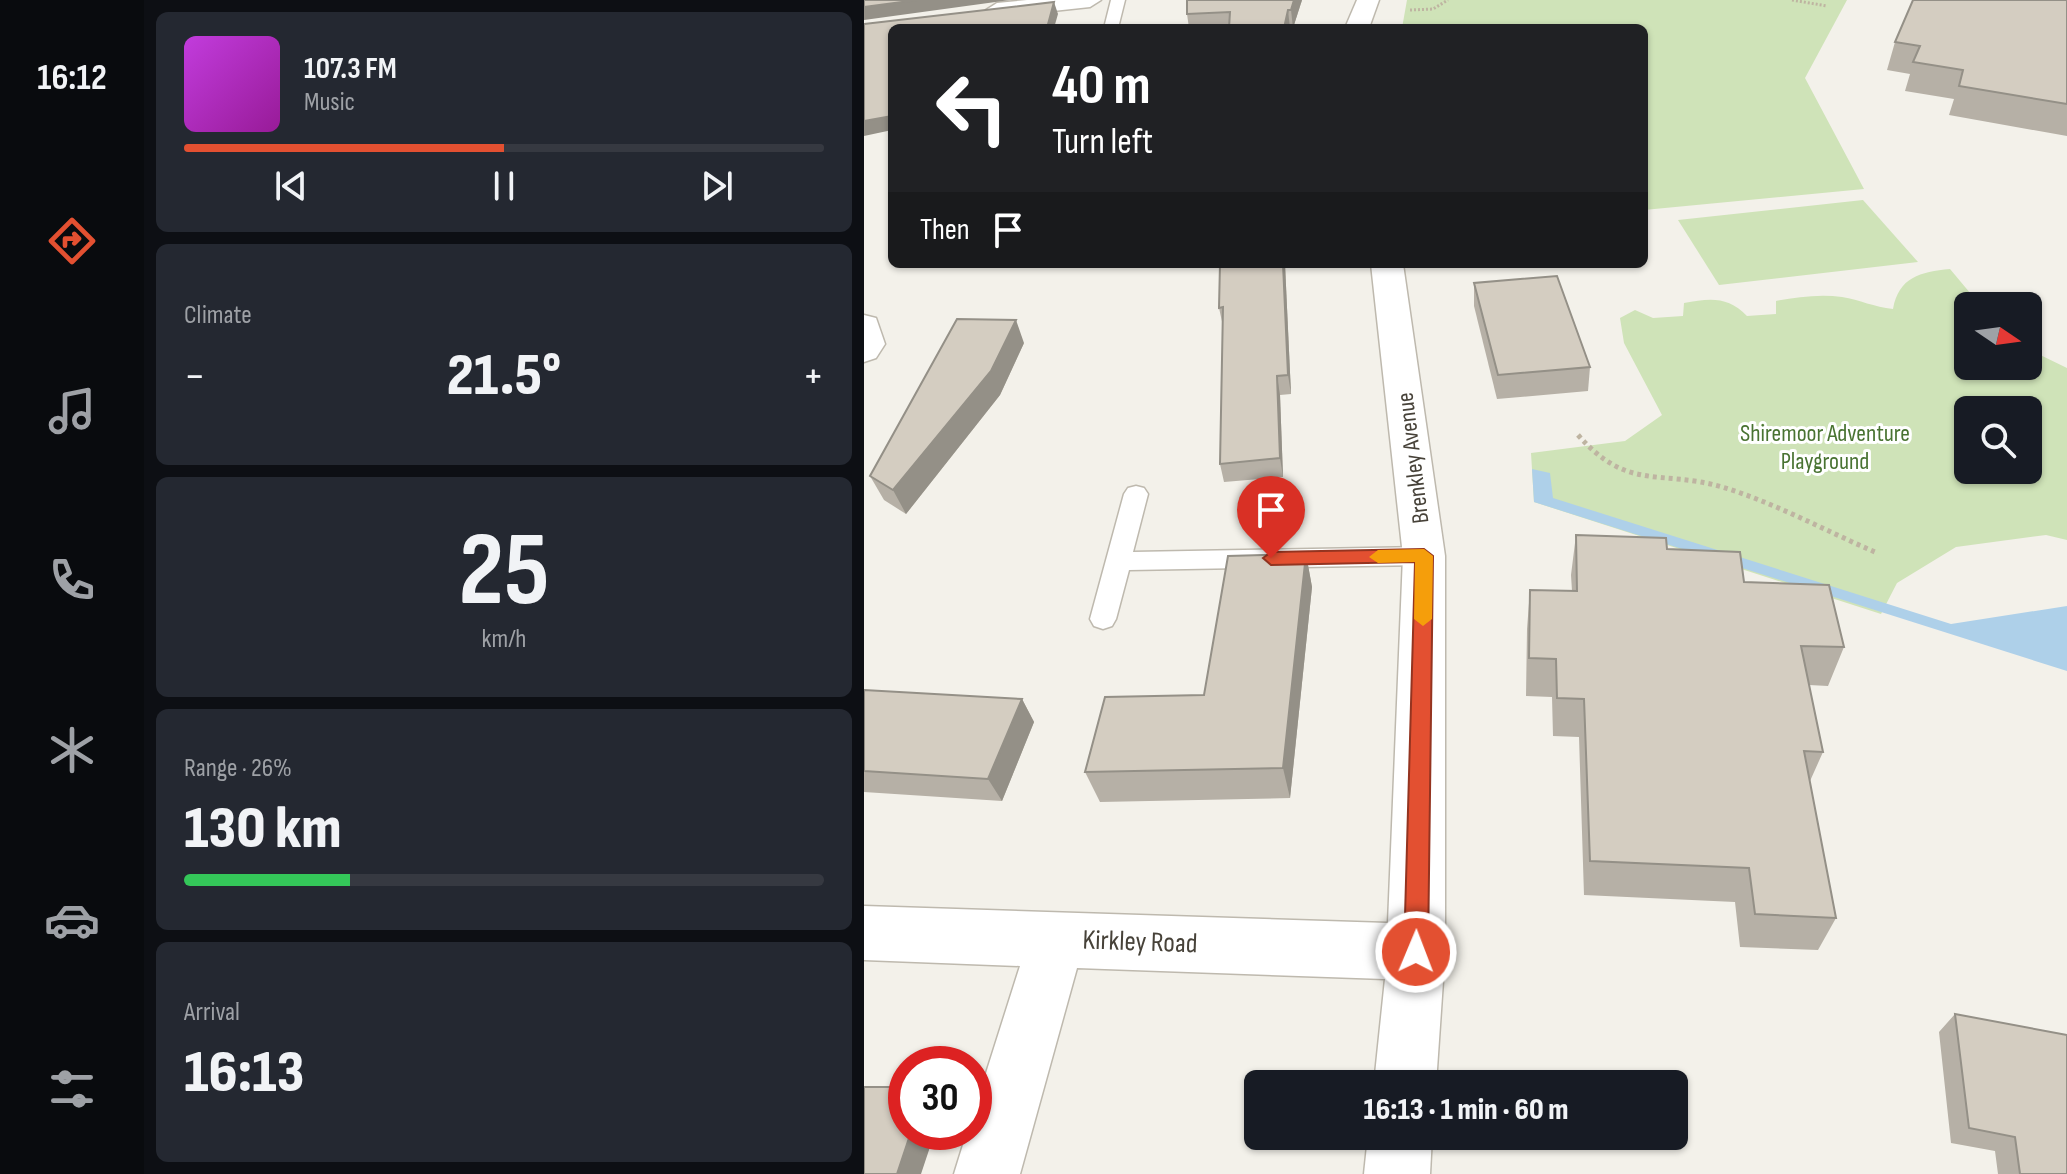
<!DOCTYPE html>
<html lang="en">
<head>
<meta charset="utf-8">
<style>
  body { margin:0; font-family:"Sofia Sans Condensed",sans-serif; background:#242831; color:#f1f3f6; height:100vh; display:flex; flex-direction:column; font-size:30px; white-space:nowrap }
  * { box-sizing:border-box; margin:0 }
  p { font-size:26px; color:#9ea1a6 }
  .icon { flex:none; width:44px; height:44px; fill:none; stroke:currentColor; stroke-width:2; stroke-linecap:round; stroke-linejoin:round }
  .map { position:relative; flex:1; overflow:hidden }
  .drawer { display:flex; flex-direction:column; gap:12px; padding:12px; background:#0d0f14; width:720px }
  .drawer>* { flex:none }
  .hud { position:absolute; left:24px; top:24px; width:760px; height:244px; border-radius:12px; box-shadow:0 2px 6px #0004; background:#202124; color:#fff; overflow:hidden }
  .needle { width:52px; rotate:103deg }
  .fabs { position:absolute; left:1090px; top:292px; display:grid; gap:16px }
  .fabs a { display:grid; place-items:center; width:88px; height:88px; border-radius:12px; background:#171b24; box-shadow:0 2px 6px #0004; font-size:40px }
  .speed { position:absolute; left:24px; top:1046px; display:flex; gap:16px; font-size:40px; font-weight:700; text-align:center }
  .speed>* { display:grid; place-content:center; width:104px; height:104px; border-radius:50%; background:#171b24; box-shadow:0 2px 6px #0004; line-height:1 }
  .speed .limit { border:12px solid #d22; background:#fff; color:#111 }
  .pin { position:absolute; display:grid; place-items:center; width:68px; height:68px; color:#fff; margin:-82px -34px; border-radius:50% 50% 50% 0; rotate:-45deg; box-shadow:0 0 8px #0007 }
  .pin .icon { rotate:45deg }
  .me { position:absolute; width:88px; margin:-44px; rotate:1deg; stroke-linejoin:round; filter:drop-shadow(0 0 6px #0008) }
  .turn { display:flex; align-items:center; gap:28px; height:168px; padding:0 32px; font-size:36px }
  .turn .icon { width:104px; height:104px; stroke-width:2.5 }
  .turn b { display:block; font-size:56px; line-height:68px }
  .then { display:flex; align-items:center; height:76px; padding:0 32px; background:#0003; gap:16px; font-size:30px }
  .big { font-size:60px; font-weight:800; line-height:1.1 }
  .drawer .widget { flex:1; display:flex; flex-direction:column; justify-content:center; gap:12px; min-width:0; padding:0 28px; border-radius:12px; background:#242831 }
  .drawer .dial { align-items:center; gap:0 }
  .dial b { font-size:104px; line-height:1 }
  .song { display:flex; align-items:center; gap:24px }
  .cover { width:96px; height:96px; border-radius:12px; background:linear-gradient(135deg,hsl(290 70% 55%),hsl(300 70% 35%)) }
  .played { height:8px; border-radius:4px; background:linear-gradient(90deg,#e35031 50%,#363941 50%) }
  .keys { display:flex; justify-content:space-around; direction:ltr }
  .heat { display:flex; justify-content:space-between; align-items:center; font-size:44px; direction:ltr }
  .charge { height:12px; border-radius:6px; background:linear-gradient(90deg,#34c759 26%,#363941 0) }
  .trip { position:absolute; left:380px; top:1070px; width:444px; height:80px; border-radius:12px; background:#171b24; box-shadow:0 2px 6px #0004; font-weight:800; line-height:80px; text-align:center }
  main { display:flex; flex:1; min-height:0 }
  .tab-bar { display:flex; flex-direction:column; width:144px; justify-content:space-around; align-items:center; background:#090b0e; color:#9ea1a6 }
  .tab-bar .icon { width:56px; height:56px }
  .tab-bar .on { color:#e35031 }
  .tab-bar b { font-size:36px; color:#f1f3f6 }
  .map>svg:first-child { display:block }
</style>
</head>
<body>
<main>
<nav class="tab-bar">
<b>16:12</b>
<svg class="icon on" aria-label="directions" viewBox="0 0 24 24"><path d="M12 3l9 9-9 9-9-9zM9 14v-3h6M13 9l2 2-2 2"/></svg>
<svg class="icon" aria-label="music" viewBox="0 0 24 24"><path d="M9 18V5l10-2v13"/><circle cx="6" cy="18" r="3"/><circle cx="16" cy="16" r="3"/></svg>
<svg class="icon" aria-label="phone" viewBox="0 0 24 24"><path d="M5 4h4l2 5-3 2q2 4 5 5l2-3 5 2v4C11 20 4 13 5 4z"/></svg>
<svg class="icon" aria-label="climate" viewBox="0 0 24 24"><path d="M12 3v18M4 7l16 10M4 17L20 7"/></svg>
<svg class="icon" aria-label="car" viewBox="0 0 24 24"><path d="M5 17H2v-5l4-1 3-4h7l3 4 3 1v5h-3M9 17h6M6 11h13"/><circle cx="7" cy="17" r="2"/><circle cx="17" cy="17" r="2"/></svg>
<svg class="icon" aria-label="filters" viewBox="0 0 24 24"><path d="M4 7h16M4 17h16"/><circle cx="9" cy="7" r="2"/><circle cx="15" cy="17" r="2"/></svg>
</nav>
<section class="drawer">
<div class="widget">
<div class="song"><i class="cover"></i><div><b>107.3 FM</b><p>Music</p></div></div>
<div class="played"></div>
<div class="keys"><svg class="icon" aria-label="previous" viewBox="0 0 24 24"><path d="M18 5L8 12l10 7zM5 5v14"/></svg><svg class="icon" aria-label="pause" viewBox="0 0 24 24"><path d="M8 5v14M16 5v14"/></svg><svg class="icon" aria-label="next" viewBox="0 0 24 24"><path d="M6 5l10 7-10 7zM19 5v14"/></svg></div>
</div>
<div class="widget"><p>Climate</p>
<div class="heat"><a>−</a><b class="big">21.5°</b><a>+</a></div>
</div>
<div class="widget dial"><b>25</b><p>km/h</p></div>
<div class="widget"><p>Range · 26%</p><b class="big">130 km</b><div class="charge"></div></div>
<div class="widget"><p>Arrival</p><b class="big">16:13</b></div>
</section>
<div class="map">
<svg width="1203" height="1174" viewBox="0 0 1203 1174">
  <rect width="100%" height="100%" fill="#f3f1ea"/>
  <!-- green -->
  <g fill="#cfe3b8" fill-rule="evenodd">
    <path d="M 543,0 L 983,0 L 941,78 L 1000,189 L 780,210 L 780,28 L 538,28 Z"/>
    <path d="M 999,200 L 1054,262 L 855,285 L 814,220 Z"/>
    <path d="M 1086,269 L 1117,306 L 1104,306 L 1104,366 L 1164,366 L 1164,349 L 1203,368 L 1203,540 L 1182,535 L 1092,547 L 1033,583 L 1017,614 L 670,502 L 667,453 L 761,441 L 798,415 L 760,343 L 756,318 L 771,310 L 789,318 L 819,316 L 820,303 C 846,298 864,296 883,316 L 912,314 L 912,301 C 933,297 956,294 978,297 C 996,300 1010,307 1029,309 C 1035,277 1056,272 1086,269 ZM 1104,410 L 1164,410 L 1164,470 L 1104,470 Z"/>
  </g>
  <!-- water -->
  <path fill="#aed0e9" d="M 668,469 L 686,473 L 689,498 L 1087,624 L 1203,606 L 1203,671 L 670,502 Z"/>
  <g fill="none" stroke-linecap="round" stroke-linejoin="round">
    <defs>
      <g id="service">
        <path d="M 247,0 L 261,0 L 254,28 L 240,28 Z"/>
        <path d="M 272,486 L 280,488 L 284,494 L 269,552 L 560,547 L 569,550 L 573,556 L 569,562 L 560,565 L 265,570 L 252,619 L 248,626 L 239,629 L 230,626 L 226,619 L 260,494 L 264,488 Z"/>
      </g>
      <g id="minor">
        <path d="M 163,0 L 237,0 L 226,7 L 133,17 L 122,10 L 133,3 Z"/>
        <path d="M 493,0 L 515,0 L 505,28 L 481,28 Z"/>
        <path d="M 507,264 L 539,264 L 581,556 L 581,952 L 572,1084 L 510,1084 L 521,979 L 213,968 L 156,1174 L 90,1174 L 103,1132 L 110,1132 L 110,1111 L 156,966 L 0,960 L 0,906 L 524,923 L 539,556 Z"/>
        <path d="M 0,315 L 12,318 L 21,344 L 12,358 L 0,362 Z"/>
        <path d="M 504,1136 L 568,1136 L 566,1174 L 500,1174 Z"/>
      </g>
    </defs>
    <!-- service casing -->
    <use href="#service" stroke="#beb9ae" stroke-width="3"/>
    <!-- minor casing -->
    <use href="#minor" stroke="#beb9ae" stroke-width="3"/>
    <!-- path-far1 -->
    <g stroke="#beb4a1" stroke-width="3" stroke-dasharray="2 2" stroke-linecap="butt">
      <path d="M 928,0 L 963,6"/>
      <path d="M 546,10 L 569,9 L 584,0"/>
    </g>
    <!-- path -->
    <path stroke="#beb4a1" stroke-width="5" stroke-dasharray="4 4" stroke-linecap="butt" d="M 714,435 C 764,492 796,469 858,487 C 909,502 962,531 1011,552"/>
    <!-- service -->
    <use href="#service" fill="#fff" fill-rule="evenodd"/>
    <!-- minor -->
    <use href="#minor" fill="#fff" fill-rule="evenodd"/>
  </g>
  <!-- wall -->
  <g fill="#b6b0a6">
    <path d="M 438,0 L 429,28 L 325,28 L 323,14 Z"/>
    <path d="M 1203,0 L 1203,136 L 1085,115 L 1090,99 L 1041,91 L 1046,74 L 1023,70 L 1031,42 Z"/>
    <path d="M 421,264 L 427,394 L 416,395 L 419,477 L 360,482 L 356,464 L 359,326 L 355,308 Z"/>
    <path d="M 610,283 L 726,367 L 724,391 L 633,399 L 610,306 Z"/>
    <path d="M 160,343 L 136,395 L 42,514 L 20,500 L 6,476 Z"/>
    <path d="M 712,535 L 803,549 L 880,582 L 980,647 L 964,686 L 945,685 L 959,752 L 946,781 L 972,918 L 954,950 L 876,947 L 871,902 L 720,895 L 715,737 L 689,736 L 688,697 L 662,696 L 663,629 L 666,590 L 708,591 L 707,575 Z"/>
    <path d="M 442,554 L 448,587 L 426,798 L 236,802 L 221,772 L 340,695 Z"/>
    <path d="M 0,690 L 158,699 L 170,722 L 138,801 L 0,792 Z"/>
    <path d="M 1091,1014 L 1203,1174 L 1134,1174 L 1131,1151 L 1087,1143 L 1075,1032 Z"/>
  </g>
  <!-- shaded-wall -->
  <g fill="#949087">
    <path d="M 53,0 L 146,0 L 0,20 L 0,7 Z"/>
    <path d="M 430,0 L 438,0 L 429,28 L 427,10 Z"/>
    <path d="M 190,2 L 194,14 L 190,28 L 183,28 Z"/>
    <path d="M 424,10 L 426,28 L 420,28 Z"/>
    <path d="M 28,116 L 28,130 L 0,136 L 0,121 Z"/>
    <path d="M 419,264 L 421,264 L 427,394 L 424,375 Z"/>
    <path d="M 152,320 L 160,343 L 136,395 L 42,514 L 29,490 Z"/>
    <path d="M 413,376 L 416,395 L 419,477 L 416,458 Z"/>
    <path d="M 442,554 L 448,587 L 426,798 L 419,768 Z"/>
    <path d="M 158,699 L 170,722 L 138,801 L 124,779 Z"/>
    <path d="M 47,1132 L 71,1132 L 57,1174 L 33,1174 Z"/>
  </g>
  <!-- building -->
  <g fill="#d4cdc1" stroke="#949087" stroke-width="2">
    <path d="M 0,0 L 53,0 L 0,7 Z"/>
    <path d="M 323,0 L 430,0 L 427,10 L 424,10 L 420,28 L 365,28 L 366,12 L 323,14 Z"/>
    <path d="M 1049,0 L 1203,0 L 1203,104 L 1095,86 L 1099,70 L 1049,62 L 1056,46 L 1031,42 Z"/>
    <path d="M 190,2 L 183,28 L 28,28 L 28,116 L 0,121 L 0,24 Z"/>
    <path d="M 356,264 L 419,264 L 424,375 L 413,376 L 416,458 L 356,464 L 359,307 L 355,308 Z"/>
    <path d="M 693,276 L 726,367 L 634,375 L 610,283 Z"/>
    <path d="M 93,319 L 152,320 L 127,371 L 29,490 L 6,476 Z"/>
    <path d="M 712,535 L 802,538 L 803,549 L 876,552 L 880,582 L 965,585 L 980,647 L 937,646 L 959,752 L 940,751 L 972,918 L 891,914 L 885,868 L 726,861 L 720,699 L 693,698 L 692,659 L 665,658 L 666,590 L 713,591 Z"/>
    <path d="M 442,554 L 419,768 L 221,772 L 241,697 L 340,695 L 364,556 Z"/>
    <path d="M 0,690 L 158,699 L 124,779 L 0,771 Z"/>
    <path d="M 1091,1014 L 1203,1035 L 1203,1174 L 1156,1174 L 1151,1137 L 1105,1128 Z"/>
    <path d="M 0,1087 L 42,1087 L 42,1132 L 47,1132 L 33,1174 L 0,1174 Z"/>
  </g>
  <!-- route -->
  <path fill="#e35031" stroke="#943420" stroke-width="2" d="M 560,549 L 569,556 L 564,952 L 561,960 L 552,963 L 544,960 L 540,952 L 551,562 L 407,565 L 399,558 L 407,552 Z"/>
  <!-- slow -->
  <path fill="#f59e0b" d="M 560,549 L 569,556 L 568,619 L 559,626 L 550,619 L 551,562 L 514,563 L 505,557 L 514,550 Z"/>
  <g text-anchor="middle" dominant-baseline="central" stroke-width="6" stroke-linejoin="round" paint-order="stroke">
    <!-- park labels -->
    <g font-size="24" fill="#497332" stroke="#fff">
      <text x="961" y="433">Shiremoor Adventure<tspan x="961" dy="28">Playground</tspan></text>
    </g>
    <!-- street labels -->
    <g font-size="24" fill="#474239" stroke="#fff">
      <text transform="translate(549 458) rotate(-97)">Brenkley Avenue</text>
    </g>
    <!-- near-street labels -->
    <g font-size="28" fill="#474239" stroke="#fff">
      <text transform="translate(276 942) rotate(2)">Kirkley Road</text>
    </g>
  </g>
</svg>
<div class="fabs">
<a><svg class="needle" viewBox="-14 -14 28 28"><path d="M0-13l5 13h-10z" fill="#e53935"/><path d="M0 13l5-13h-10z" fill="#9ea1a6"/></svg></a>
<a><svg class="icon" aria-label="search" viewBox="0 0 24 24"><circle cx="10" cy="10" r="6"/><path d="M15 15l6 6"/></svg></a>
</div>
<div class="speed"><div class="limit">30</div></div>
<div class="pin" style="left:407px;top:558px;background:#d93025"><svg class="icon" aria-label="arrive" viewBox="0 0 24 24"><path d="M6 21V4h12l-3 4 3 4H6"/></svg></div>
<svg class="me" style="left:552px;top:952px" viewBox="-20 -20 40 40"><circle r="17" fill="#e35031" stroke="#fff" stroke-width="3"/><path d="M0-11L8 9 0 5-8 9z" fill="#fff"/></svg>
<div class="trip">16:13 · 1 min · 60 m</div>
<div class="hud">
<div class="turn"><svg class="icon" aria-label="left" viewBox="0 0 24 24"><path d="M17 20v-9H6M10 6l-5 5 5 5"/></svg><div><b>40 m</b>Turn left</div></div>
<div class="then">Then<svg class="icon" aria-label="arrive" viewBox="0 0 24 24"><path d="M6 21V4h12l-3 4 3 4H6"/></svg></div>
</div>
</div>
</main>
</body>
</html>
